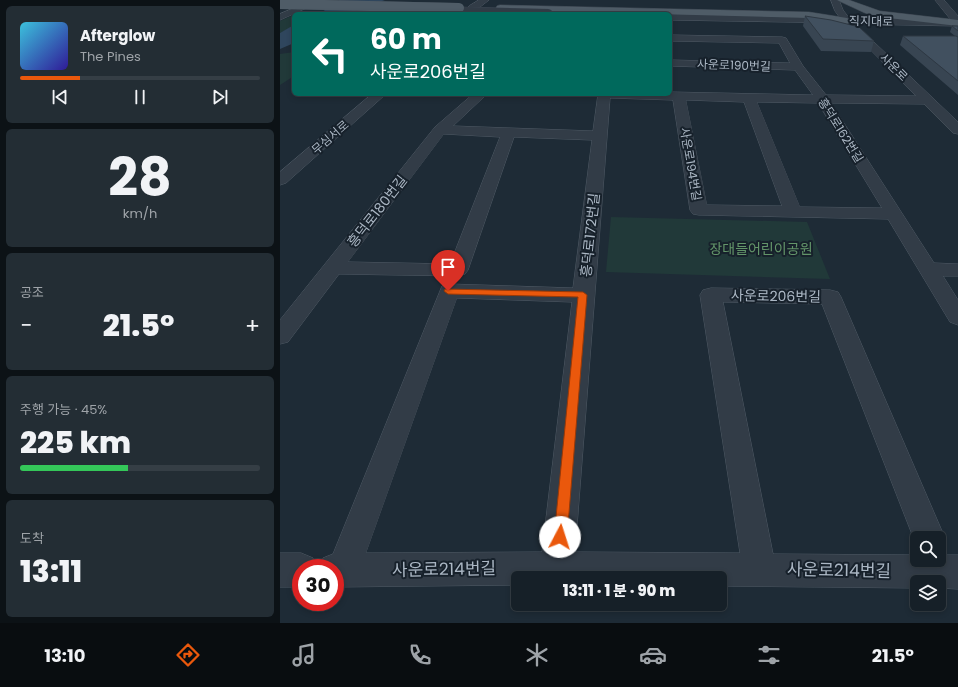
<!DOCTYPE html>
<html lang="ko">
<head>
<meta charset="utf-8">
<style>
  body { margin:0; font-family:Poppins,"Noto Sans KR",sans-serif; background:#232d34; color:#f1f3f6; height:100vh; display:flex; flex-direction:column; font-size:15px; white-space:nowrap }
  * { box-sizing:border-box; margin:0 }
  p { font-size:13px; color:#9ea3a8 }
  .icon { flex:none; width:22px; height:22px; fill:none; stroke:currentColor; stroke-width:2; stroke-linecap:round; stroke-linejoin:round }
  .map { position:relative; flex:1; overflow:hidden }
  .side { display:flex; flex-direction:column; gap:6px; padding:6px; background:#0c1216; width:280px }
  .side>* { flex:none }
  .banner { position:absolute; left:12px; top:12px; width:380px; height:84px; border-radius:6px; box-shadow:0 2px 6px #0003,0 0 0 1px #353e45; background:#00695c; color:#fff; overflow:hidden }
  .tools { position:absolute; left:630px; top:531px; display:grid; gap:8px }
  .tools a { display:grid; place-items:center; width:36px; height:36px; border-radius:6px; background:#162028; box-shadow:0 2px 6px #0003,0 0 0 1px #353e45; font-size:20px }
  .speed { position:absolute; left:12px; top:559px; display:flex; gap:8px; font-size:20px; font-weight:700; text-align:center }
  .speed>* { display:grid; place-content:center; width:52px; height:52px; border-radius:50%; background:#162028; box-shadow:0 2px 6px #0003,0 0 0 1px #353e45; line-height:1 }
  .speed .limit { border:6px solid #d22; background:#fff; color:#111 }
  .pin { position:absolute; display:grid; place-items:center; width:34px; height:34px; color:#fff; margin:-41px -17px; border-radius:50% 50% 50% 0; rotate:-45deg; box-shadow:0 0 4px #0007 }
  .pin .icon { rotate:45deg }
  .me { position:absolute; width:44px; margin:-22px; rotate:5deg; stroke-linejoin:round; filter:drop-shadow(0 0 3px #0008) }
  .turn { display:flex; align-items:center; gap:14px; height:84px; padding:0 12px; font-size:18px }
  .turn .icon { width:52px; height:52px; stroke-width:2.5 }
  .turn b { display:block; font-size:28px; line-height:34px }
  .big { font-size:30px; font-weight:800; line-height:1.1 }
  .side .widget { flex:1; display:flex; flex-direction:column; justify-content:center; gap:6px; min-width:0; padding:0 14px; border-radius:6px; background:#232d34 }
  .side .dial { align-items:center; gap:0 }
  .dial b { font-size:52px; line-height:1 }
  .song { display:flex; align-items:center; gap:12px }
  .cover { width:48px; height:48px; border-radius:6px; background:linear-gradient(135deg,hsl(190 70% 55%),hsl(250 70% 35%)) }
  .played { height:4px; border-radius:2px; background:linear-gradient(90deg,#ea580c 25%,#353e45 25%) }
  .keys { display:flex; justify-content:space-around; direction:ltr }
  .heat { display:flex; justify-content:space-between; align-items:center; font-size:22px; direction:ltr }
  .charge { height:6px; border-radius:3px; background:linear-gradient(90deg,#34c759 45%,#353e45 0) }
  .trip { position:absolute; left:231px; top:571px; width:216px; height:40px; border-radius:6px; background:#162028; box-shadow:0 2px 6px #0003,0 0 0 1px #353e45; font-weight:800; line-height:40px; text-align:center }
  .tabs { display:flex; height:64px; justify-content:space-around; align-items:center; background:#090d10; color:#9ea3a8 }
  .tabs .icon { width:28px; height:28px }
  .tabs .active { color:#ea580c }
  .tabs b { font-size:18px; color:#f1f3f6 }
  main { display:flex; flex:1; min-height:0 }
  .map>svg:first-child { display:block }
</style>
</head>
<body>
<main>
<section class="side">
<div class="widget">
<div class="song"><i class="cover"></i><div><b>Afterglow</b><p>The Pines</p></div></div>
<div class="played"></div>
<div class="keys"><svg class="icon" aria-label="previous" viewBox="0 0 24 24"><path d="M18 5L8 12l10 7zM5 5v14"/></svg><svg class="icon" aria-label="pause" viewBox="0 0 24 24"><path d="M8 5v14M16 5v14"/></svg><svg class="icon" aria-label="next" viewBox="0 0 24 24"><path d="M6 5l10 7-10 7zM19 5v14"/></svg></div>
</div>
<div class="widget dial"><b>28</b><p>km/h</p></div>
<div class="widget"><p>공조</p>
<div class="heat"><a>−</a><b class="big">21.5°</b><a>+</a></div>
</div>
<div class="widget"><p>주행 가능 · 45%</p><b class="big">225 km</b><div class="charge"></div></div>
<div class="widget"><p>도착</p><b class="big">13:11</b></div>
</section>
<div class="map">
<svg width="678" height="623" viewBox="0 0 678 623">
  <rect width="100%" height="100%" fill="#1e2b36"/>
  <!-- green -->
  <g fill="#213939">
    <path d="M 14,15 L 14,26 L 0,33 L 0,21 Z"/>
    <path d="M 14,52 L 14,76 L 0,85 L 0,54 Z"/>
    <path d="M 331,217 L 527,222 L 550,279 L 326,272 Z"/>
  </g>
  <!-- water -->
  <g fill="#2f465d">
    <path d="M 60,0 L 105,0 L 66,14 L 39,14 Z"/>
    <path d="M 12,26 L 14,26 L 14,43 L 0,49 L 0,33 Z"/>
  </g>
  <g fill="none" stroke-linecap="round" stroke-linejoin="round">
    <defs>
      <g id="minor">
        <path d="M 33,0 L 44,0 L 0,20 L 0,14 Z"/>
        <path d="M 199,0 L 209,0 L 191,14 L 181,14 L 189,6 Z"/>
        <path d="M 551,0 L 559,0 L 563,10 L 569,18 L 671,20 L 655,0 L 664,0 L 678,16 L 678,26 L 575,24 L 678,122 L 678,134 L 673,133 L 644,104 L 551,103 L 654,263 L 678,264 L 678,276 L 663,276 L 678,300 L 678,325 L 670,322 L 608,219 L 419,215 L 413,214 L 410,210 L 393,100 L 330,98 L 295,552 L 460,553 L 420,295 L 423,290 L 431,288 L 550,290 L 558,292 L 561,297 L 665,538 L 659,549 L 659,538 L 637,538 L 637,547 L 542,304 L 443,302 L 493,554 L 637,555 L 637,560 L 659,560 L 659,555 L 678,555 L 678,589 L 659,588 L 659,582 L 637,582 L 637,588 L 440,586 L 440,578 L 238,578 L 238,585 L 55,587 L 55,568 L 39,568 L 43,558 L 53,554 L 162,286 L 169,284 L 293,288 L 312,140 L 234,137 L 188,270 L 185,274 L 178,276 L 59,274 L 8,342 L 0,344 L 0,320 L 155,127 L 193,94 L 207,94 L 173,126 L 313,131 L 318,94 L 390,94 L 390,92 L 533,95 L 515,70 L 390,66 L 390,60 L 510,63 L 499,43 L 390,41 L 390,35 L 502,37 L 506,38 L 523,66 L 546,95 L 636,96 L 564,23 L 390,20 L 390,14 L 560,18 L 555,11 ZM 406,100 L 464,102 L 502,206 L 427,205 ZM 477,102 L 538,103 L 602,208 L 520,207 ZM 164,134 L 220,137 L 170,264 L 68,262 ZM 177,298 L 292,302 L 262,552 L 86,553 Z"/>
        <path d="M 92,94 L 106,94 L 6,183 L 0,185 L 0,172 Z"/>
        <path d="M 0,553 L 21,553 L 33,558 L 37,568 L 21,568 L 21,587 L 0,587 Z"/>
      </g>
      <g id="major">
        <path d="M 557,0 L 569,0 L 600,11 L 678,20 L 678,26 L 600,17 L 585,13 Z"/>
        <path d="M 220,5 L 529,12 L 567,18 L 572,21 L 567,24 L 529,18 L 217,10 L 216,8 L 217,6 Z"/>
      </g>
    </defs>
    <!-- minor casing -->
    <use href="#minor" stroke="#4f5a65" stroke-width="1"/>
    <!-- major casing -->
    <use href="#major" stroke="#3b4550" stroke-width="1"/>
    <!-- minor -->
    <use href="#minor" fill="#323c47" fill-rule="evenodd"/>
    <!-- major -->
    <use href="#major" fill="#4f5c67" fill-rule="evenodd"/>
    <defs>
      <path id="minor-bridge" d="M 151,11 L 268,14"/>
      <path id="major-bridge" d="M 0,4 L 179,8"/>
    </defs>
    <!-- minor-bridge casing -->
    <use href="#minor-bridge" stroke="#4f5a65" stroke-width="10" stroke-linecap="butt"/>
    <!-- major-bridge casing -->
    <use href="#major-bridge" stroke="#3b4550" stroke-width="10" stroke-linecap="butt"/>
    <!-- minor-bridge -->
    <use href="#minor-bridge" stroke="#323c47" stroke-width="10"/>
    <!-- major-bridge -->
    <use href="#major-bridge" stroke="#4f5c67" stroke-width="10"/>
  </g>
  <!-- wall -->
  <g fill="#384552">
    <path d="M 525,16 L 594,41 L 591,52 L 541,51 L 523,26 Z"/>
    <path d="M 672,26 L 678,26 L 678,95 L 620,45 L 623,36 L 675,36 L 670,32 Z"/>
  </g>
  <!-- building -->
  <g fill="#41505f" stroke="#2e3842">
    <path d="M 525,16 L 551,20 L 579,27 L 594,41 L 543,39 Z"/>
    <path d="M 672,26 L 678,26 L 678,31 Z"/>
    <path d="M 623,36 L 676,36 L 678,37 L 678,81 Z"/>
  </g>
  <!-- route -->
  <path fill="#ea580c" stroke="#983908" d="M 165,289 L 303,292 L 307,295 L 287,537 L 285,542 L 280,544 L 276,542 L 274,537 L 298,297 L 168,294 L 164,291 Z"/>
  <g text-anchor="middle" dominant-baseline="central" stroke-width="4" stroke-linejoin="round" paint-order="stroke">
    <!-- far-street labels -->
    <g font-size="12" fill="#abb7c4" stroke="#17212b">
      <text transform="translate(591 21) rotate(1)">직지대로</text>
      <text transform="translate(454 65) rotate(2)">사운로190번길</text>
      <text transform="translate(614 67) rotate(45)">사운로</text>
      <text transform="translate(561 130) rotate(58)">흥덕로162번길</text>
      <text transform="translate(50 137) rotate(-41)">무심서로</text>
      <text transform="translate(411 164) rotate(80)">사운로194번길</text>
    </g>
    <!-- street labels -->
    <g font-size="14" fill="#abb7c4" stroke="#17212b">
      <text transform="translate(97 211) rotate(-52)">흥덕로180번길</text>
      <text transform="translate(310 235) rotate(-84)">흥덕로172번길</text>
      <text transform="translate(496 296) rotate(1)">사운로206번길</text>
    </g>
    <!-- park labels -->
    <g font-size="14" fill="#639569" stroke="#17212b">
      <text x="481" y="249">장대들어린이공원</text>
    </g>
    <!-- near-street labels -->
    <g font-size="17" fill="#abb7c4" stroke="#17212b">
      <text transform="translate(164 569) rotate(-1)">사운로214번길</text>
      <text transform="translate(559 570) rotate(1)">사운로214번길</text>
    </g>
  </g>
</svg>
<div class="tools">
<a><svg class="icon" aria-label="search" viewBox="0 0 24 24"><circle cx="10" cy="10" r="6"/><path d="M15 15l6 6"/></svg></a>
<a><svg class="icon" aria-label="layers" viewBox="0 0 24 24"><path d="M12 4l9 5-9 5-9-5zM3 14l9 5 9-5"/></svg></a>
</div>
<div class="speed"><div class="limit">30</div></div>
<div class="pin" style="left:168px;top:291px;background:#d93025"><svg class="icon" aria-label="arrive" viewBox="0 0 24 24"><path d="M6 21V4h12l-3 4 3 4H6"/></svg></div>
<svg class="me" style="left:280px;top:537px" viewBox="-20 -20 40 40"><circle r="19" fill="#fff"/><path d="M0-13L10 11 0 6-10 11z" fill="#ea580c"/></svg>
<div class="trip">13:11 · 1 분 · 90 m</div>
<div class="banner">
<div class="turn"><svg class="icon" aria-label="left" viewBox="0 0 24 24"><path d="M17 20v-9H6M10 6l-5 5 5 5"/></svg><div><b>60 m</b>사운로206번길</div></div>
</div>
</div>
</main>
<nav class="tabs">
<b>13:10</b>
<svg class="icon active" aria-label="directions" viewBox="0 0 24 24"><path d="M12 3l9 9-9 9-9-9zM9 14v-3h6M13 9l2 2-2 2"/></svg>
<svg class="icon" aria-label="music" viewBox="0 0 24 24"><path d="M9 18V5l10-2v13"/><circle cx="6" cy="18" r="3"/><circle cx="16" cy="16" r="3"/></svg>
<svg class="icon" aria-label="phone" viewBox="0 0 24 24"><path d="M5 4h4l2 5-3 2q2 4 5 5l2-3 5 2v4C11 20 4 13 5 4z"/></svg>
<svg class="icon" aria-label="climate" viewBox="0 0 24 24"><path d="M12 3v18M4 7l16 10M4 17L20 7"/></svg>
<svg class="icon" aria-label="car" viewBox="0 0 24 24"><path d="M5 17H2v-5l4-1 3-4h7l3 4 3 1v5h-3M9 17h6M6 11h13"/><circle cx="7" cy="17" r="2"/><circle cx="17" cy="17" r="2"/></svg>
<svg class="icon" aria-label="filters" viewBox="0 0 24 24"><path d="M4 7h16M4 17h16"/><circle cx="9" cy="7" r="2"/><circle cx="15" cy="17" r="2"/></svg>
<b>21.5°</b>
</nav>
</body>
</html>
